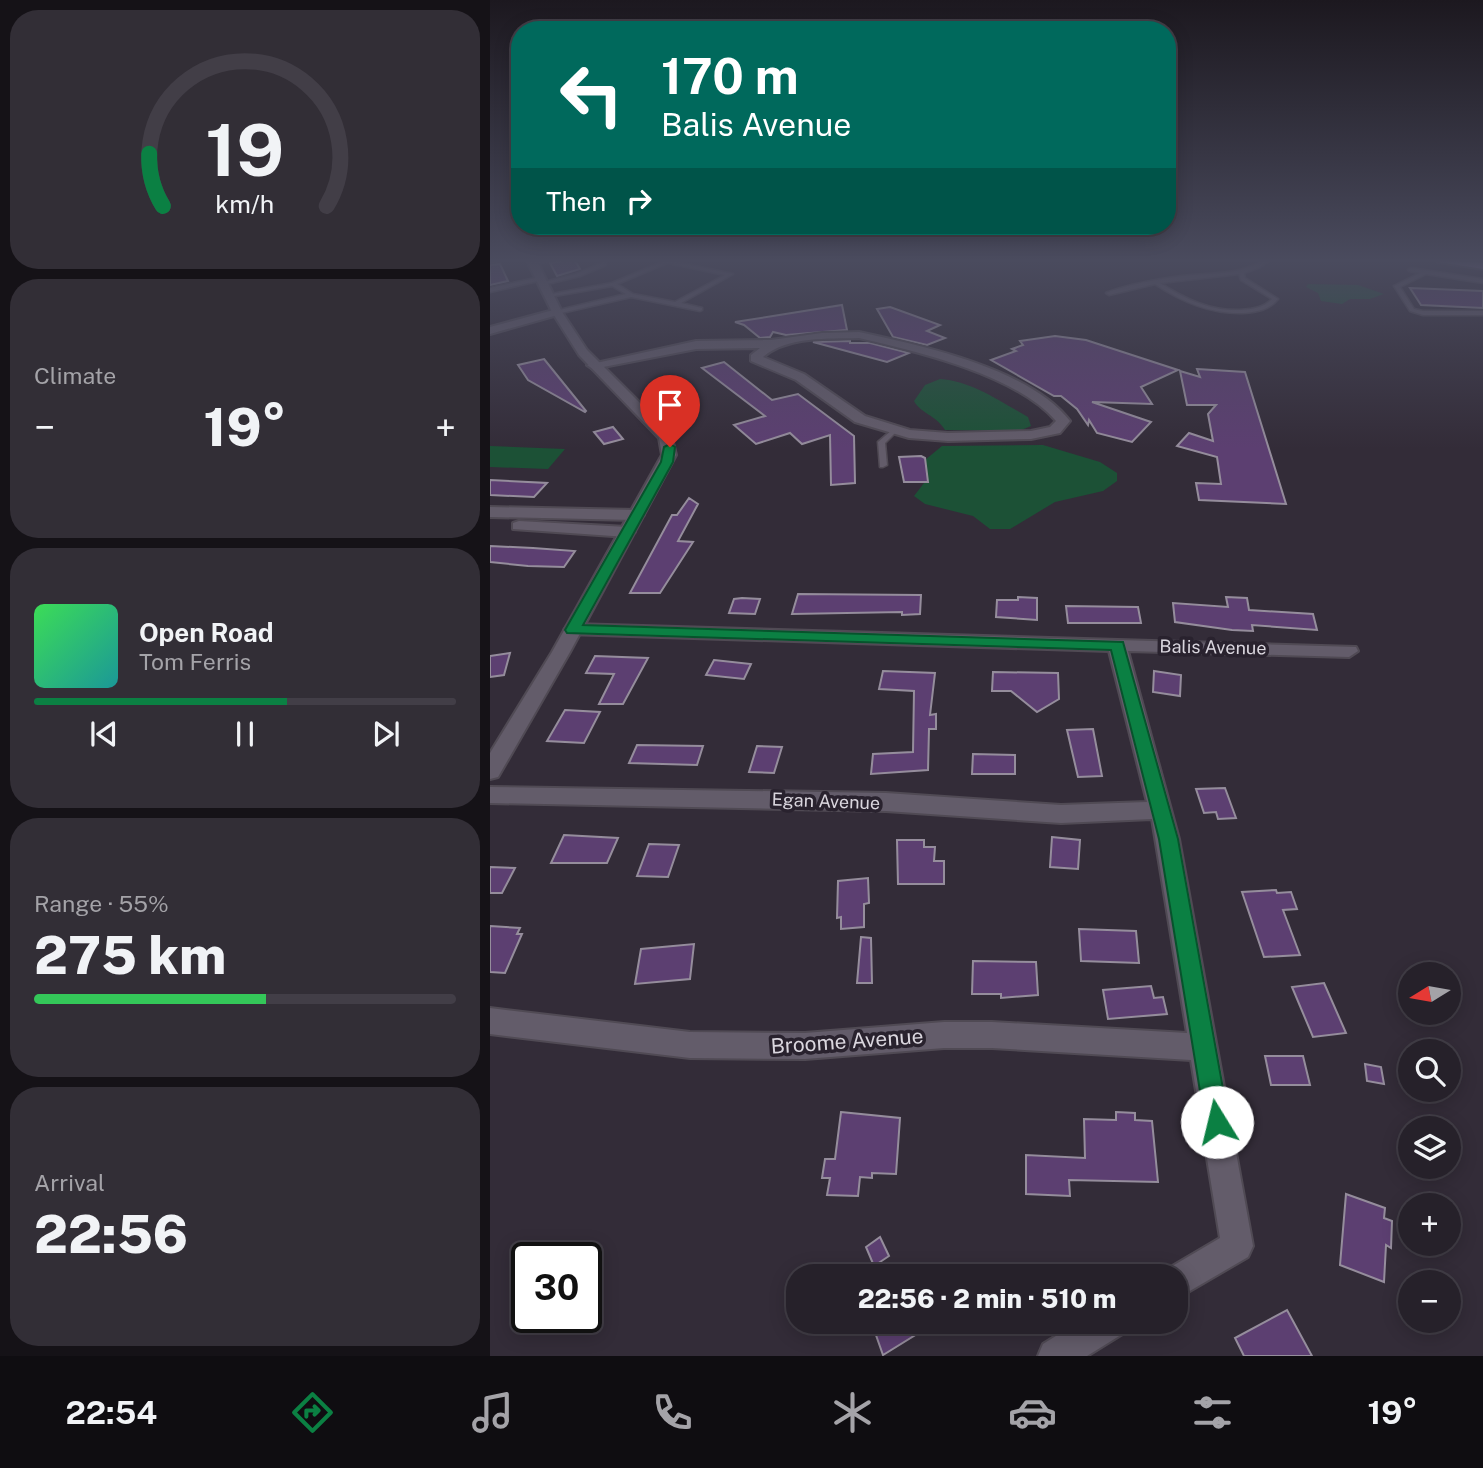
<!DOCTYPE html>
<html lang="en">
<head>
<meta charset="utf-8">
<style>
  body { margin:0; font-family:"Public Sans",sans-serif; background:#322e36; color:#f1f3f6; height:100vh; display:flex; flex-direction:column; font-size:26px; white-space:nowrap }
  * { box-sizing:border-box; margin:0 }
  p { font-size:23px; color:#a4a3a8 }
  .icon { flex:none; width:38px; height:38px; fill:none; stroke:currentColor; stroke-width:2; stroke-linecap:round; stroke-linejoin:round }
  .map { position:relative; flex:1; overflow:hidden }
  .sheet { display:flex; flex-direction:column; gap:10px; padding:10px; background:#151217; width:490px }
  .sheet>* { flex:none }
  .top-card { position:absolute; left:21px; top:21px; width:665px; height:214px; border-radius:28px; box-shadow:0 4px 18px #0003,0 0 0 2px #423e47; background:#00695c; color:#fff; overflow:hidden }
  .needle { width:46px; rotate:259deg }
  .buttons { position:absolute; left:908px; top:962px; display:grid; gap:14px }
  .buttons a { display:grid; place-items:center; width:63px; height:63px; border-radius:50%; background:#26212a; box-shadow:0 4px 18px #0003,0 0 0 2px #423e47; font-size:35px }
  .speed { position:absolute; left:21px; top:1242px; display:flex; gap:14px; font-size:35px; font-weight:700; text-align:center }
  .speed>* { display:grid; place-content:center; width:91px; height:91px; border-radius:50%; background:#26212a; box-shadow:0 4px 18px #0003,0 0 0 2px #423e47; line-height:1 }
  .speed .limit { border:4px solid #111; border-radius:10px; background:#fff; color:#111 }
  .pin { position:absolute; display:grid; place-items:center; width:60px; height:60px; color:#fff; margin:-72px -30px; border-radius:50% 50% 50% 0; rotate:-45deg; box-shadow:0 0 7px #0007 }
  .pin .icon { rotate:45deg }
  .me { position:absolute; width:77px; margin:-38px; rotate:351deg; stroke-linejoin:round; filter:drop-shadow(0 0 5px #0008) }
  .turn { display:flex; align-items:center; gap:24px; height:147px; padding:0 35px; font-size:32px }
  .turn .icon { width:91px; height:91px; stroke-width:2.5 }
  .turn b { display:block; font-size:49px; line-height:60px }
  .then { display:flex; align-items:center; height:66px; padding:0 35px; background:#0003; gap:14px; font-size:26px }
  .big { font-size:52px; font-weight:800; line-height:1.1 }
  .sheet .card { flex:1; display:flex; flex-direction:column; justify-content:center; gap:10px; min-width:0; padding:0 24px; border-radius:28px; background:#322e36 }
  .sheet .dial { align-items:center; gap:0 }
  .dial svg { height:182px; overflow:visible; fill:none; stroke:#423e47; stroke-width:7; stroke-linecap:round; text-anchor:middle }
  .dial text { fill:#f1f3f6; stroke:none }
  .song { display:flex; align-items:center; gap:21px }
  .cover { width:84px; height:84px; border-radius:10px; background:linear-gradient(135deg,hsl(130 70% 55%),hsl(180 70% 35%)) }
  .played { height:7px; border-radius:4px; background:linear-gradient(90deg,#0b8043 60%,#423e47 60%) }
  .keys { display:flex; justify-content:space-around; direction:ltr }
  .heat { display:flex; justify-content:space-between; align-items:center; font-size:38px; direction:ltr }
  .charge { height:10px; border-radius:5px; background:linear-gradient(90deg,#34c759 55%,#423e47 0) }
  .trip { position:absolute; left:296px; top:1264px; width:402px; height:70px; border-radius:28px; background:#26212a; box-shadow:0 4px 18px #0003,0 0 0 2px #423e47; font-weight:800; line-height:70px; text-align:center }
  .dock { display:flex; height:112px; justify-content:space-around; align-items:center; background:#0f0d11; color:#a4a3a8 }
  .dock .icon { width:49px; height:49px }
  .dock .active { color:#0b8043 }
  .dock b { font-size:32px; color:#f1f3f6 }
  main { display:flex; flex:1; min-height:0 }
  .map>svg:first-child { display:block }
</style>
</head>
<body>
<main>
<section class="sheet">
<div class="card dial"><svg viewBox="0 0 100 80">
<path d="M14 69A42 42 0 1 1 86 69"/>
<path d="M14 69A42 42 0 0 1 8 46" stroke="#0b8043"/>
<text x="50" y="56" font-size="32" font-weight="700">19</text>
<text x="50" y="72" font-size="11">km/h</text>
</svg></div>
<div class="card"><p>Climate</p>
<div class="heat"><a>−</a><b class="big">19°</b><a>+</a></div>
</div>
<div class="card">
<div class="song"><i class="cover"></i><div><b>Open Road</b><p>Tom Ferris</p></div></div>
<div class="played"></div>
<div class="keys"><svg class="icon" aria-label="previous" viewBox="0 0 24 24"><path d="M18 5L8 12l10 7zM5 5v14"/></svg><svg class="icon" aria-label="pause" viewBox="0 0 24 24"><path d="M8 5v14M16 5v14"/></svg><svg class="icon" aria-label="next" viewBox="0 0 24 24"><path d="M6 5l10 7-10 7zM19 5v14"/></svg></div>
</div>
<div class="card"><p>Range · 55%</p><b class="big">275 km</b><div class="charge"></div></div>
<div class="card"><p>Arrival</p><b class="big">22:56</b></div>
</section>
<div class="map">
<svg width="993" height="1356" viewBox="0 0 993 1356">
  <rect width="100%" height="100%" fill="#332c38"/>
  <!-- green -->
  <g fill="#1c5136">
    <path d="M 818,284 L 868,285 L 894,294 L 880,299 L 860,299 L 852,304 L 831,301 L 828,293 L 816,287 Z"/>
    <path d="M 450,379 C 482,381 511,402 538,417 L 541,426 L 529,431 L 455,430 C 446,415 430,413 424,401 L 435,385 Z"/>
    <path d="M 553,445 L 610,462 L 627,473 L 627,481 L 613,491 L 565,502 L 520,529 L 500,529 L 483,516 L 435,504 L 424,496 L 434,483 L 435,460 L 452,446 Z"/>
    <path d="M 0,446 L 75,449 L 58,469 L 0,467 Z"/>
  </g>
  <!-- building -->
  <g fill="#5c3f71" stroke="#958d9c" stroke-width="2">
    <path d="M 84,259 L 90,269 L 67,276 L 60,263 Z"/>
    <path d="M 10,264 L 18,281 L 0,285 L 0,265 Z"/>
    <path d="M 920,288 L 993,291 L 993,308 L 931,305 Z"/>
    <path d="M 352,305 L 357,330 L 296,335 L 283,332 L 280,337 L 270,338 L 254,325 L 245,322 Z"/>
    <path d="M 400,307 L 450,325 L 437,331 L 455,338 L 437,345 L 403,337 L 387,309 Z"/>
    <path d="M 565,336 L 596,340 L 688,370 L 651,387 L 662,404 L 602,402 L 661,422 L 642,442 L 607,433 L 599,420 L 598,425 L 587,409 L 571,396 L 564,396 L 501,360 L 526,351 L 522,349 L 533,345 L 530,341 Z"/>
    <path d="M 360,341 L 360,343 L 380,343 L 419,353 L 397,362 L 323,342 Z"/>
    <path d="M 54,359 L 96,411 L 95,412 L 38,380 L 28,365 Z"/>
    <path d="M 234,362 L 282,400 L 308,394 L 364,436 L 365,483 L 341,485 L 340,435 L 312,444 L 300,433 L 266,444 L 244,425 L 275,416 L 212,368 Z"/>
    <path d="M 707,369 L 755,372 L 796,504 L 709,500 L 706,483 L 731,484 L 727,457 L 687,446 L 699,433 L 723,441 L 718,414 L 726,405 L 697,405 L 690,371 L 710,377 Z"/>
    <path d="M 174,387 L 195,407 L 176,412 L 157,391 Z"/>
    <path d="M 123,427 L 133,439 L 114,444 L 104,432 Z"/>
    <path d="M 431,456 L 435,458 L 438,482 L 414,482 L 409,457 Z"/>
    <path d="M 0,480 L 57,483 L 44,497 L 0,495 Z"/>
    <path d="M 199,498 L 208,504 L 188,541 L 203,542 L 170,593 L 140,593 L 182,515 L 187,515 Z"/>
    <path d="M 0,546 L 43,548 L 85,551 L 74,567 L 38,566 L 0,562 Z"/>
    <path d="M 308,594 L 431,595 L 430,614 L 412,615 L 412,612 L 302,614 Z"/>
    <path d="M 528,597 L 547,598 L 547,620 L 506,617 L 507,600 L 528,600 Z"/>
    <path d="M 736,597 L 757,598 L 759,610 L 823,614 L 827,630 L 762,625 L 763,631 L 742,630 L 685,622 L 683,603 L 738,607 Z"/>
    <path d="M 252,598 L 270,599 L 265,614 L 239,613 L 244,599 Z"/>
    <path d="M 576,606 L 648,607 L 651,623 L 578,623 Z"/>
    <path d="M 20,653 L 14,675 L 0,677 L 0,656 Z"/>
    <path d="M 105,656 L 158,658 L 133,704 L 109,704 L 124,674 L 96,673 Z"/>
    <path d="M 224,660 L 261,664 L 254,679 L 216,675 Z"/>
    <path d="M 393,671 L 445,673 L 440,715 L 446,714 L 446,729 L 439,729 L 438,770 L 381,774 L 383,754 L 423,752 L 424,691 L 389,689 Z"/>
    <path d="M 664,671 L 691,675 L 690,696 L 663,692 Z"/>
    <path d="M 503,672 L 568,673 L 569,699 L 547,712 L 521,691 L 502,691 Z"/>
    <path d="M 75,710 L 110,712 L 94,743 L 57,741 Z"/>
    <path d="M 603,729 L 612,776 L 588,777 L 577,730 Z"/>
    <path d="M 147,745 L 213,746 L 207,765 L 139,763 Z"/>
    <path d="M 267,746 L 292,747 L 284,773 L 259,772 Z"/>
    <path d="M 483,754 L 525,755 L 525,774 L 482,774 Z"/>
    <path d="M 735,788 L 746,818 L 728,819 L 726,812 L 714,813 L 706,789 Z"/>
    <path d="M 74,835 L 128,838 L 117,863 L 61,863 Z"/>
    <path d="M 562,837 L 590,840 L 588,869 L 560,867 Z"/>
    <path d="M 407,840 L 434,840 L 434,847 L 445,847 L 444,861 L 454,861 L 454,884 L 408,884 Z"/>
    <path d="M 159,844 L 189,845 L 178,877 L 147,876 Z"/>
    <path d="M 0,867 L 25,868 L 12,893 L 0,893 Z"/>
    <path d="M 378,878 L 379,903 L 374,904 L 374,927 L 351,929 L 351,917 L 347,918 L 348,881 Z"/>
    <path d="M 786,890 L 787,893 L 801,892 L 807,909 L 793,910 L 810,955 L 774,957 L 752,892 Z"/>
    <path d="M 0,926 L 30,928 L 27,934 L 32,934 L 15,973 L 0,972 Z"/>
    <path d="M 589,929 L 646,931 L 649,963 L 591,961 Z"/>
    <path d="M 371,937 L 381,938 L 382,983 L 367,983 Z"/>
    <path d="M 204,944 L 200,979 L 145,984 L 151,949 Z"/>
    <path d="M 483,961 L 546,962 L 548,995 L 511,998 L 511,994 L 482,994 Z"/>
    <path d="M 834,983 L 856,1033 L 823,1037 L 802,987 Z"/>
    <path d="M 661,986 L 664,998 L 673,997 L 677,1014 L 618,1019 L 613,990 Z"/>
    <path d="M 775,1056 L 813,1056 L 820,1085 L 781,1085 Z"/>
    <path d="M 875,1064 L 891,1067 L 894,1084 L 877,1081 Z"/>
    <path d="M 351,1112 L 410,1118 L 406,1174 L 382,1173 L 382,1178 L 370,1177 L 368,1196 L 337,1195 L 340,1178 L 332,1178 L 335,1159 L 345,1159 Z"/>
    <path d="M 626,1112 L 645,1113 L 645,1120 L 662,1121 L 668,1182 L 579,1180 L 580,1196 L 536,1194 L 536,1155 L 595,1158 L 594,1119 L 626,1120 Z"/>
    <path d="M 856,1194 L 895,1208 L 894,1218 L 902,1221 L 901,1248 L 896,1245 L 894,1282 L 850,1265 Z"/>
    <path d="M 390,1237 L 399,1256 L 384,1266 L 376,1247 Z"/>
    <path d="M 797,1310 L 822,1356 L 754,1356 L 745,1338 Z"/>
    <path d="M 381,1321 L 448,1321 L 393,1355 Z"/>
  </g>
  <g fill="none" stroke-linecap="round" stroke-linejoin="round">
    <defs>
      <g id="service">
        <path d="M 9,259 L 19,259 L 0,263 L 0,261 Z"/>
        <path d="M 58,259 L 69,259 L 43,264 L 41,263 Z"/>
        <path d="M 110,259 L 114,259 L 116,265 L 90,276 L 53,285 L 50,283 L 86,274 L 111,263 Z"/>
        <path d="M 179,259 L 185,259 L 182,261 L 243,274 L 191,303 L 212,308 L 212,310 L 210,311 L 141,297 L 67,314 L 65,313 L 65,311 L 136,294 L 122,286 L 59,297 L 56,295 L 122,283 ZM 177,263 L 178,263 L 235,275 L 185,302 L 143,294 L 127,284 Z"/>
        <path d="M 776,259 L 782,259 L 770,267 L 754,273 L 755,278 L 788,299 C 779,310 767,312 753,313 C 720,314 692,302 665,284 L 619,295 L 616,293 C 637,284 679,277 702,275 C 731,273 750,274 776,259 ZM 749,274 L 751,280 L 782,299 C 773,308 763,309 750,310 C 720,311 695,299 670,283 Z"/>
        <path d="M 921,268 L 993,279 L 993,283 L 936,274 L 910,287 L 924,309 L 933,311 L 993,311 L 993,315 L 933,315 L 920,311 L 904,286 L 930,273 L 919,271 L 918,270 Z"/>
        <path d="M 50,277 L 52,278 L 52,280 L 0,292 L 0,288 Z"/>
        <path d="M 402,430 L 407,431 L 395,443 L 397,465 L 393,467 L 390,467 L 388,442 Z"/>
      </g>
      <g id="minor">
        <path d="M 67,309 L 72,312 L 71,314 L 0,334 L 0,327 Z"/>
        <path d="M 369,332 C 430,345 541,369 580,421 L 570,433 L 541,439 L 458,441 L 419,438 L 365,422 L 306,380 L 261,361 L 261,355 L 270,348 L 206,349 L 103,369 L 97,365 L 206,341 L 281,340 L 332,333 ZM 369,338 C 426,351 527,375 566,421 L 560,427 L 541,431 L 458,433 L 420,430 L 375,416 L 314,374 L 273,357 C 297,336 339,339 369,338 Z"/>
        <path d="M 0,507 L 146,510 L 154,515 L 146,520 L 0,517 Z"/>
        <path d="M 29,521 L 137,527 L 145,532 L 137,537 L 23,529 L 23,523 Z"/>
        <path d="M 83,624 L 866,647 L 868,651 L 859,657 L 638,651 L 689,839 L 763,1246 L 758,1257 L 686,1299 L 686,1276 L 673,1276 L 674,1271 L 730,1238 L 701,1060 L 502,1048 L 454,1048 L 315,1059 L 200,1058 L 0,1034 L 0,1008 L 200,1032 L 315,1033 L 454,1022 L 502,1022 L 697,1033 L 662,819 L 571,823 L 396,811 L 0,803 L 0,787 L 396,793 L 571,805 L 657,802 L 619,651 L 77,634 L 74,630 L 77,626 Z"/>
        <path d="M 590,1321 L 639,1321 L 634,1333 L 597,1356 L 548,1356 L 553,1344 Z"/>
      </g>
      <path id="tertiary" d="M 36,259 L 46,259 L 72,312 L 97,350 L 181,434 L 186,455 L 80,652 L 8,777 L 0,779 L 0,753 L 62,652 L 172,455 L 169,438 L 89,355 L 62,312 Z"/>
      <path id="primary" d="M 944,259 L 993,263 L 993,269 L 949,262 Z"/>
    </defs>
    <!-- service casing -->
    <use href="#service" stroke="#504a54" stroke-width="3"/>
    <!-- minor casing -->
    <use href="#minor" stroke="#504a54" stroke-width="4"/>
    <!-- tertiary casing -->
    <use href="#tertiary" stroke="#504a54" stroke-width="4"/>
    <!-- primary casing -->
    <use href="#primary" stroke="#504a54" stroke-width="4"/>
    <!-- service -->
    <use href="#service" fill="#635c6a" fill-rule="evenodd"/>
    <!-- minor -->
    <use href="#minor" fill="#635c6a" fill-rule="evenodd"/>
    <!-- tertiary -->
    <use href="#tertiary" fill="#635c6a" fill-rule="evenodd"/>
    <!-- primary -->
    <use href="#primary" fill="#917eae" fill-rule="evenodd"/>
  </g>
  <!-- sky -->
  <linearGradient id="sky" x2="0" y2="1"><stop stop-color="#1c181f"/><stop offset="0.58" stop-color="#4a4b5e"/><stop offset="1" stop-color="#4a4b5e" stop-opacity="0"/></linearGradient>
  <rect width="993" height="449" fill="url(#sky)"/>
  <!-- route -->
  <path fill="#0b8043" stroke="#07532c" stroke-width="2" d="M 180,444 L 185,447 L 183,462 L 93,625 L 633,642 L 688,839 L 739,1122 L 736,1130 L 727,1134 L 719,1130 L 715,1122 L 669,839 L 621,650 L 77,633 L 75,630 L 171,462 L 174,447 Z"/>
  <g text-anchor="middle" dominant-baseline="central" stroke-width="7" stroke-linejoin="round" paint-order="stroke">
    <!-- street labels -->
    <g font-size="18" fill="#dad6de" stroke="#29222e">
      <text transform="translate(723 647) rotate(1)">Balis Avenue</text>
      <text transform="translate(336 801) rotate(2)">Egan Avenue</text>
    </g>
    <!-- near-street labels -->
    <g font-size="21" fill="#dad6de" stroke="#29222e">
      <text transform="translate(357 1041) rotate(-4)">Broome Avenue</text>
    </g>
  </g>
</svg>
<div class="buttons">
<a><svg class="needle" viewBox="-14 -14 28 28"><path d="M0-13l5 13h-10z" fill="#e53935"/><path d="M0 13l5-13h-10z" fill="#a4a3a8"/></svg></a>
<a><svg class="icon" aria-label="search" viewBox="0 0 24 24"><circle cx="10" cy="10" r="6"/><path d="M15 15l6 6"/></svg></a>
<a><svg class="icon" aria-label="layers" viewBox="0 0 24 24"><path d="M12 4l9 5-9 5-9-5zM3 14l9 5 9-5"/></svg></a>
<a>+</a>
<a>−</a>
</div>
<div class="speed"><div class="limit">30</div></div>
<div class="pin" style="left:180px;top:447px;background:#d93025"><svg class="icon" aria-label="arrive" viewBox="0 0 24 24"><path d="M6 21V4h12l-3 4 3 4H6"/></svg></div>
<svg class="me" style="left:727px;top:1122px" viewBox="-20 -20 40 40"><circle r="19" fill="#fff"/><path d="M0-13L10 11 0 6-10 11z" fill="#0b8043"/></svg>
<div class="trip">22:56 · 2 min · 510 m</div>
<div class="top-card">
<div class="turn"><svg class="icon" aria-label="left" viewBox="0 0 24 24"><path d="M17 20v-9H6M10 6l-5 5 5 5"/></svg><div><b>170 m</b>Balis Avenue</div></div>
<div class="then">Then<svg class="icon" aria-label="right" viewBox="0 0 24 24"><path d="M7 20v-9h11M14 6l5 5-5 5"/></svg></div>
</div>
</div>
</main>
<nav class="dock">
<b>22:54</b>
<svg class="icon active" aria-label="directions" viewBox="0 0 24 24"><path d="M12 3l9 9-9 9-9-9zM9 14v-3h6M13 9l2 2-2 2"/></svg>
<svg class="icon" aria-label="music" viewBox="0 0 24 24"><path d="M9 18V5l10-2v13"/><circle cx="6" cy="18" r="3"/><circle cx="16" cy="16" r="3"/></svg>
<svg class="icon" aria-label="phone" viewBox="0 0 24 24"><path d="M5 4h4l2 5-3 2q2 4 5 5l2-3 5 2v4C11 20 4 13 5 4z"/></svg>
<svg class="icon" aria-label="climate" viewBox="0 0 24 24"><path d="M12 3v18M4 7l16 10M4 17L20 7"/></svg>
<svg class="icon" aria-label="car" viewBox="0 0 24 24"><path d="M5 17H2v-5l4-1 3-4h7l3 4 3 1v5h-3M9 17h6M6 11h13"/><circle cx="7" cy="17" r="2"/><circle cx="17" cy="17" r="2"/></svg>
<svg class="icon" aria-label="filters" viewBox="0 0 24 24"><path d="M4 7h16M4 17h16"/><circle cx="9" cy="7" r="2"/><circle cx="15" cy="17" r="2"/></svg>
<b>19°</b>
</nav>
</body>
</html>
